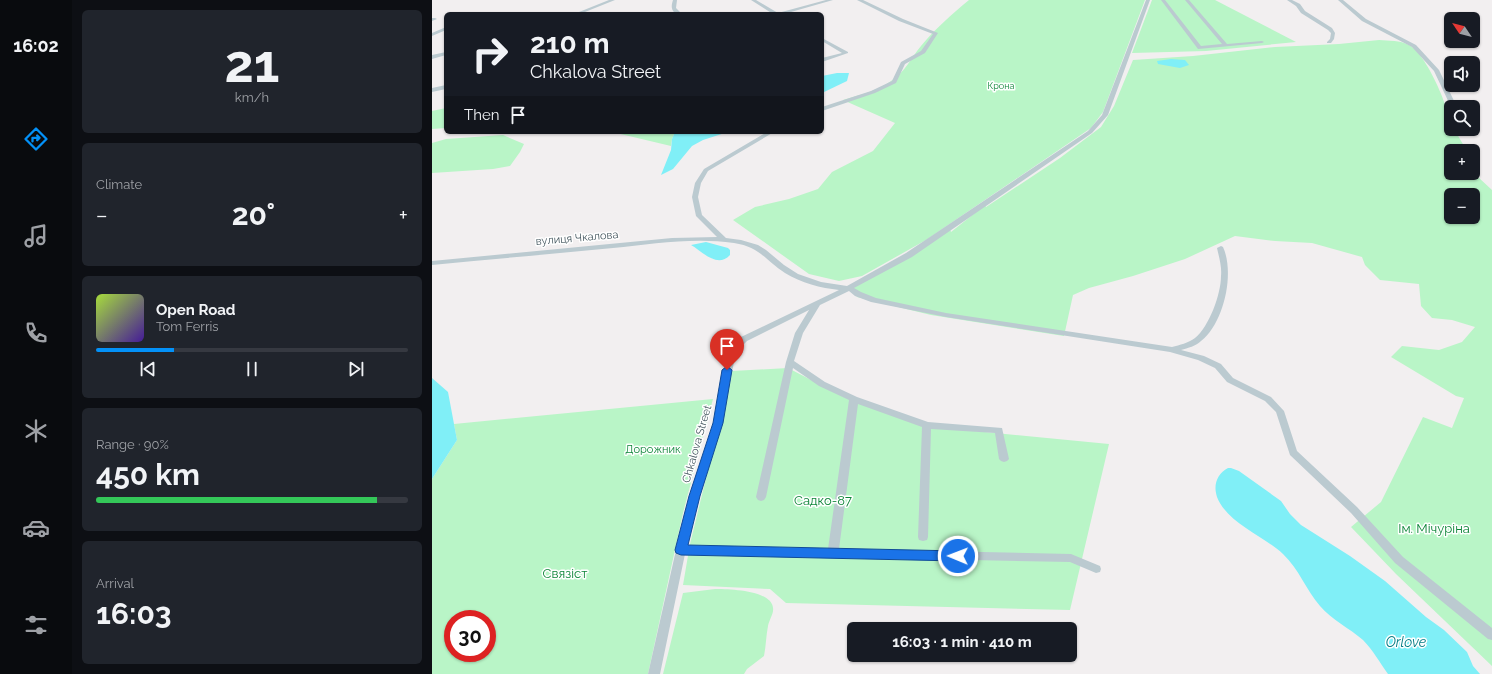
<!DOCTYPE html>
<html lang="en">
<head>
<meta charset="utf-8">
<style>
  body { margin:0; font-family:Raleway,sans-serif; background:#20242c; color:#f1f3f6; height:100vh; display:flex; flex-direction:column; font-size:15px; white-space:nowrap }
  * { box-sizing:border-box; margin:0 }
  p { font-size:13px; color:#9ea1a6 }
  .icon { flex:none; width:22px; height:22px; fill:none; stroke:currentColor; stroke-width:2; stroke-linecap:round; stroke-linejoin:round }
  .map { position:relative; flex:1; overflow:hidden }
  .panel { display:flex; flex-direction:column; gap:10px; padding:10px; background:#0d0f14; width:360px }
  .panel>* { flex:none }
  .guide { position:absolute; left:12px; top:12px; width:380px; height:122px; border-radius:6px; box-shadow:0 1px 3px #0004; background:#171b24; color:#f1f3f6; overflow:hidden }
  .needle { width:26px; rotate:305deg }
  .buttons { position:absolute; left:1012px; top:12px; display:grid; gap:8px }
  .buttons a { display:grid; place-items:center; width:36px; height:36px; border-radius:6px; background:#171b24; box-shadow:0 1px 3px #0004; font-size:20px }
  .speed { position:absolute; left:12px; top:610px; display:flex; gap:8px; font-size:20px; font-weight:700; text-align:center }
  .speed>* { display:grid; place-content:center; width:52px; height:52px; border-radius:50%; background:#171b24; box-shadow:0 1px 3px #0004; line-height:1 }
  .speed .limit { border:6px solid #d22; background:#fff; color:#111 }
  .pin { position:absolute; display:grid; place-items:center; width:34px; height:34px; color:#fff; margin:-41px -17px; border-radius:50% 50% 50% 0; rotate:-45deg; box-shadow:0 0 4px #0007 }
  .pin .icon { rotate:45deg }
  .me { position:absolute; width:44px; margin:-22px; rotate:271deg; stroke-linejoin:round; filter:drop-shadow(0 0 3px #0008) }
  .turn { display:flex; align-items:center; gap:14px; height:84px; padding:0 20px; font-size:18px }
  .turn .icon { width:52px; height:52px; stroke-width:2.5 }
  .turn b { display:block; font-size:28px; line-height:34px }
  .then { display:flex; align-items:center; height:38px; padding:0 20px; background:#0003; gap:8px; font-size:15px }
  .big { font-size:30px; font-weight:700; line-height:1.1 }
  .panel .widget { flex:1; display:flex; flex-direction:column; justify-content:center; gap:6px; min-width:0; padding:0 14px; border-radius:6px; background:#20242c }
  .panel .dial { align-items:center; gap:0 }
  .dial b { font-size:52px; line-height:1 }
  .song { display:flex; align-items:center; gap:12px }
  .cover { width:48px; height:48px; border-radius:6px; background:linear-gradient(135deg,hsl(80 70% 55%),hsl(260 70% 35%)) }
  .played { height:4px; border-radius:2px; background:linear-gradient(90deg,#0391f8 25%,#363941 25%) }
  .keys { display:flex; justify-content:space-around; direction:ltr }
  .heat { display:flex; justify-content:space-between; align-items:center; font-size:22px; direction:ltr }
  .charge { height:6px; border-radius:3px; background:linear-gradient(90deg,#34c759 90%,#363941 0) }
  .trip { position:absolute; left:415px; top:622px; width:230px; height:40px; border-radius:6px; background:#171b24; box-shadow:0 1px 3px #0004; font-weight:700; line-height:40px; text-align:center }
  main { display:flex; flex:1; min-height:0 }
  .dock { display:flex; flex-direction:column; width:72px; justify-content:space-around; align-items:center; background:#090b0e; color:#9ea1a6 }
  .dock .icon { width:28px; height:28px }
  .dock .selected { color:#0391f8 }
  .dock b { font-size:18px; color:#f1f3f6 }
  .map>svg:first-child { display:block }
</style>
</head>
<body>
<main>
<nav class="dock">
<b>16:02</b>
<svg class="icon selected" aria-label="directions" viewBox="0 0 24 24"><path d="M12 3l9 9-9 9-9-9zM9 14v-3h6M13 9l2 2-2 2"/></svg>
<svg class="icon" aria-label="music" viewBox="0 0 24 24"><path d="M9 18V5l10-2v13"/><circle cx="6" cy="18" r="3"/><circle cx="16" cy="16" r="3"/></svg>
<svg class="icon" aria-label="phone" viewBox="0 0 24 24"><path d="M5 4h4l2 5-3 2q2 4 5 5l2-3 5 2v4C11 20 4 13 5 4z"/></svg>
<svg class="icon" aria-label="climate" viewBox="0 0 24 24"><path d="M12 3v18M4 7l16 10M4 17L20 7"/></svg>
<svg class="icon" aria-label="car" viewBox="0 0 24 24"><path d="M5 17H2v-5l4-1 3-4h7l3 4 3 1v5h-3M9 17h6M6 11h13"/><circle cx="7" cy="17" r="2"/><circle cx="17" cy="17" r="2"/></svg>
<svg class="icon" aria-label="filters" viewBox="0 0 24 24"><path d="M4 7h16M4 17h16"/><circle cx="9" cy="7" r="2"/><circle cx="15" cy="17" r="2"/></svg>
</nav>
<section class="panel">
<div class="widget dial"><b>21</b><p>km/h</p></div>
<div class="widget"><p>Climate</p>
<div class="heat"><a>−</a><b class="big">20°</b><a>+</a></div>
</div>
<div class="widget">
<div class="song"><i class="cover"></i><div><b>Open Road</b><p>Tom Ferris</p></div></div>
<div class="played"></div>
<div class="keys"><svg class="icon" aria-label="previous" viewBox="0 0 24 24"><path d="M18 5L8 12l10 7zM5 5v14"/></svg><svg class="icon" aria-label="pause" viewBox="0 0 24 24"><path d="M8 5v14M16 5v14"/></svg><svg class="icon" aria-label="next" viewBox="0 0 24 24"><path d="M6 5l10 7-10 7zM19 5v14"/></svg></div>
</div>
<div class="widget"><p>Range · 90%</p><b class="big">450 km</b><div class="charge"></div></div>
<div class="widget"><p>Arrival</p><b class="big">16:03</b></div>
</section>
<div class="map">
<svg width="1060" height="674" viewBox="0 0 1060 674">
  <rect width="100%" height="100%" fill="#f2eff0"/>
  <!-- green -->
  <g fill="#b9f5c7" fill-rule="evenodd">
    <path d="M 537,0 L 713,0 L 671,112 L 659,128 L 494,240 L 430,276 L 407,281 L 377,274 L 301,220 L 323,207 L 357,199 L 386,189 L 400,172 L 441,151 L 463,123 L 411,100 C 427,95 446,91 459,81 C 473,72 479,58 489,46 C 503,29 520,14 537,0 Z"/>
    <path d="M 720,0 L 783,0 L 864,42 L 774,51 L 700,53 Z"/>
    <path d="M 947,40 C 957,41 968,40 977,45 C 994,53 1019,111 1019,129 L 1022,129 L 1035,151 L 1019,151 L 1019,173 L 1041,173 L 1041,165 L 1046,177 L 1060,190 L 1060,666 L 964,574 L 919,527 L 949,502 L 991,417 L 1020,428 L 1032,398 L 1024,396 L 959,357 L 970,346 L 1007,350 L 1030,342 L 1043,327 L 1020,320 L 1000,318 L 989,306 L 987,284 L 948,280 L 933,265 L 930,257 L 880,243 L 843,241 L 803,236 L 753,259 L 701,276 L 657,288 L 641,295 L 632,336 L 499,315 L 425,297 L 421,288 L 518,229 L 519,232 L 553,205 L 554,207 L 628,158 L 669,127 L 682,106 L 701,60 L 761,56 L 843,47 L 907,44 ZM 1019,195 L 1041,195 L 1041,217 L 1019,217 Z"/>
    <path d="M 14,108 L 14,128 L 0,129 L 0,111 Z"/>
    <path d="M 180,132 L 243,132 L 240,139 L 239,146 Z"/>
    <path d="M 71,135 L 92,144 L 88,152 L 78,166 L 61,169 L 0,173 L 0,143 L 14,139 Z"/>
    <path d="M 356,368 L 412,397 L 492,426 L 677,444 L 638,610 L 354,603 L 338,589 L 251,585 L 258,544 L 300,371 Z"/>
    <path d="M 281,399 L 251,513 L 216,674 L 0,674 L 0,479 L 25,440 L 22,424 ZM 21,619 L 55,619 L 55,653 L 21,653 Z"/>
    <path d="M 283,589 C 296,589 340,590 341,608 C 342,613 337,620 336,626 C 334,636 334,646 332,656 L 315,669 L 312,674 L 231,674 L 251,593 Z"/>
  </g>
  <!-- water -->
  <g fill="#80eff7">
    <path d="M 739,59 L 753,60 L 757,65 L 748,68 L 726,64 L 725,61 Z"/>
    <path d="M 405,73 L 417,73 L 415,81 L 390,93 L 390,76 Z"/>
    <path d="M 243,132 L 296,132 L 271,140 L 260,146 L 241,169 L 229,175 L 239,150 L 240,139 Z"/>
    <path d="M 274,242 L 296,248 L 298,250 L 298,255 C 285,269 270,251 259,245 Z"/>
    <path d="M 0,378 L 16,392 L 25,440 L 0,479 Z"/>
    <path d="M 796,468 L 799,468 L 807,471 L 849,501 L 858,514 L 869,525 L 918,556 L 953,581 L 994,617 L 1012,630 L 1035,652 L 1041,666 L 1048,674 L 956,674 C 948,663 941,650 931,640 C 917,628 900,620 888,606 C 874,590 867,569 851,554 C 832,536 795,523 785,497 C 781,485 785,474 796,468 Z"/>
  </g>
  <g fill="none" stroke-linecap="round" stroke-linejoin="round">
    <!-- minor -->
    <g fill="#bbcad0" fill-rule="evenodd">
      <path d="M 177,0 L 183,0 L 148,14 L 142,14 Z"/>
      <path d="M 241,0 L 245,0 L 244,8 L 250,14 L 244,14 C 239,10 239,6 241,0 Z"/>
      <path d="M 319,0 L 324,0 L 346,13 L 394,0 L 401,0 L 352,14 L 341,14 Z"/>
      <path d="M 425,0 L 431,0 L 471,19 L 506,33 L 493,53 L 473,64 L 464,83 L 443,93 L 390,111 L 390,107 L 439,91 L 460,81 L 469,62 L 489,51 L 501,34 L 467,21 Z"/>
      <path d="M 714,0 L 718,0 L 676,115 L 660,133 L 480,257 L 422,288 L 429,292 L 444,298 L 514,313 L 740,347 C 748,345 756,343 763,338 C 777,327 789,294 789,276 C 790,267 787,257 785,248 L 789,246 L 791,247 C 803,273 792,323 769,341 C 764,346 756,348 749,350 L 772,356 L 789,364 L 801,378 L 839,397 L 852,411 L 865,451 L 925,507 L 971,557 L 1060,628 L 1060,640 L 1056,639 L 963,563 L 919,513 L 858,455 L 844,412 L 833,401 L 795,382 L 783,368 L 766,360 L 738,352 L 514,317 L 439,302 L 423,296 L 417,291 L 388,305 L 371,333 L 362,361 L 393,382 L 425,397 L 496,422 L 570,428 L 577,459 L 575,461 L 572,462 L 569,461 L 567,459 L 563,433 L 499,429 L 496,537 L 495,540 L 491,541 L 487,540 L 486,537 L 490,427 L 426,404 L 407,549 L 639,554 L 668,566 L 669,569 L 668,572 L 664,573 L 638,562 L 253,554 L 228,674 L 216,674 L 244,550 L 258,496 L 282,423 L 296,351 L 309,337 L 407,290 C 389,288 369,283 353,273 C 333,260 328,247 302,243 C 262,237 220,244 181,248 C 121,254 60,259 0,265 L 0,261 L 240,238 L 285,237 L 264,216 L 260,197 L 263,183 L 272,169 L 335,132 L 342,132 L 276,171 L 269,183 L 266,197 L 270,215 L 294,238 L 309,240 L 326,245 L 334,250 L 352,265 L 366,274 L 389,282 L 415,286 L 474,253 L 656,131 L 670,115 ZM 377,310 L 363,333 L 354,362 L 324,497 L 326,500 L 329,501 L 332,500 L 334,497 L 361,368 L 387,386 L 417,400 L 396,549 L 255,546 L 268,496 L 290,423 L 304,352 L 315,341 Z"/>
      <path d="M 729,0 L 733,0 L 769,46 L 790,44 L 753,0 L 757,0 L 795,44 L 830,41 L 832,42 L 830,43 L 766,49 Z"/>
      <path d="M 855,0 L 860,0 L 868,4 L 873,11 L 900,28 L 903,33 L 902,39 L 899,43 L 895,43 L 895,42 L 898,39 L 899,33 L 896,30 L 869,13 L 864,6 Z"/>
      <path d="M 906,0 L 911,0 L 934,19 L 984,45 L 1007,70 L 1025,107 L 1019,107 L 1002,71 L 980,47 L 930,21 Z"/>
      <path d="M 0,18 L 3,18 L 5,19 L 0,21 Z"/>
      <path d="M 14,27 L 14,30 L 0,36 L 0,33 Z"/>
      <path d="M 390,38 L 416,52 L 416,53 L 390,62 L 390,58 L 410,53 L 390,41 Z"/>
      <path d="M 14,52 L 14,55 L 0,59 L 0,55 Z"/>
      <path d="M 14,85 L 14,89 L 0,92 L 0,88 Z"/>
      <path d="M 1030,129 L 1036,129 L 1037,131 L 1032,132 Z"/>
    </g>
  </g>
  <!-- route -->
  <path fill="#1a73e8" stroke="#114b97" d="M 295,366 L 300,370 L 291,423 L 268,496 L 256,545 L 526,551 L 530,553 L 532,556 L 530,560 L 526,561 L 249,555 L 244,553 L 243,550 L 257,496 L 281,423 L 290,370 Z"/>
  <g text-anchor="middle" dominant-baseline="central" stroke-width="3" stroke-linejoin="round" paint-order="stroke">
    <!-- far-park labels -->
    <g font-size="9" fill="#0c8537" stroke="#fff">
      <text x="569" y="86">Крона</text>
    </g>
    <!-- street labels -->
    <g font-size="11" fill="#45575f" stroke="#fff">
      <text transform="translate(145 238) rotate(-5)">вулиця Чкалова</text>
      <text transform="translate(265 444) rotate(-74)">Chkalova Street</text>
    </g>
    <!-- park labels -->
    <g font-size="11" fill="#0c8537" stroke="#fff">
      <text x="221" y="449">Дорожник</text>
    </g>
    <!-- near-park labels -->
    <g font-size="13" fill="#0c8537" stroke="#fff">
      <text x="391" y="500">Садко-87</text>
      <text x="1002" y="528">Ім. Мічуріна</text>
      <text x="133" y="573">Связіст</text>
    </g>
    <!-- near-water labels -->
    <g font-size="14" font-style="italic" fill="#057d85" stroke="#fff">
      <text x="974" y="642">Orlove</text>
    </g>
  </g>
</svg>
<div class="buttons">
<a><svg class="needle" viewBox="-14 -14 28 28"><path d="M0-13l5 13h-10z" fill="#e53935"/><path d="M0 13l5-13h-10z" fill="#9ea1a6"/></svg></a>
<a><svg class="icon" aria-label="sound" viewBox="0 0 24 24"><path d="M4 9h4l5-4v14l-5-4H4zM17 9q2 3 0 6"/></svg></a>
<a><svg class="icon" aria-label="search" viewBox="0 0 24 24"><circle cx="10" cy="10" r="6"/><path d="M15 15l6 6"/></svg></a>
<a>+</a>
<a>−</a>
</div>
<div class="speed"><div class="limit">30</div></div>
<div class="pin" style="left:295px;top:370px;background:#d93025"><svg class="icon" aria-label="arrive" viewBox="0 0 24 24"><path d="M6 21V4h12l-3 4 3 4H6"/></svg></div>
<svg class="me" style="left:526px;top:556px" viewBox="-20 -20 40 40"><circle r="17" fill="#1a73e8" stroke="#fff" stroke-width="3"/><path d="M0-11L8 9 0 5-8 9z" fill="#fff"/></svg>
<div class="trip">16:03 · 1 min · 410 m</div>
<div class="guide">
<div class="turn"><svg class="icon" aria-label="right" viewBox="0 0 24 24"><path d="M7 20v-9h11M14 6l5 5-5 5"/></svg><div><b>210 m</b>Chkalova Street</div></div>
<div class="then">Then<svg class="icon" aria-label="arrive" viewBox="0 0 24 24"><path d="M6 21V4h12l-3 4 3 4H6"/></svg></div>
</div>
</div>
</main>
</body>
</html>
